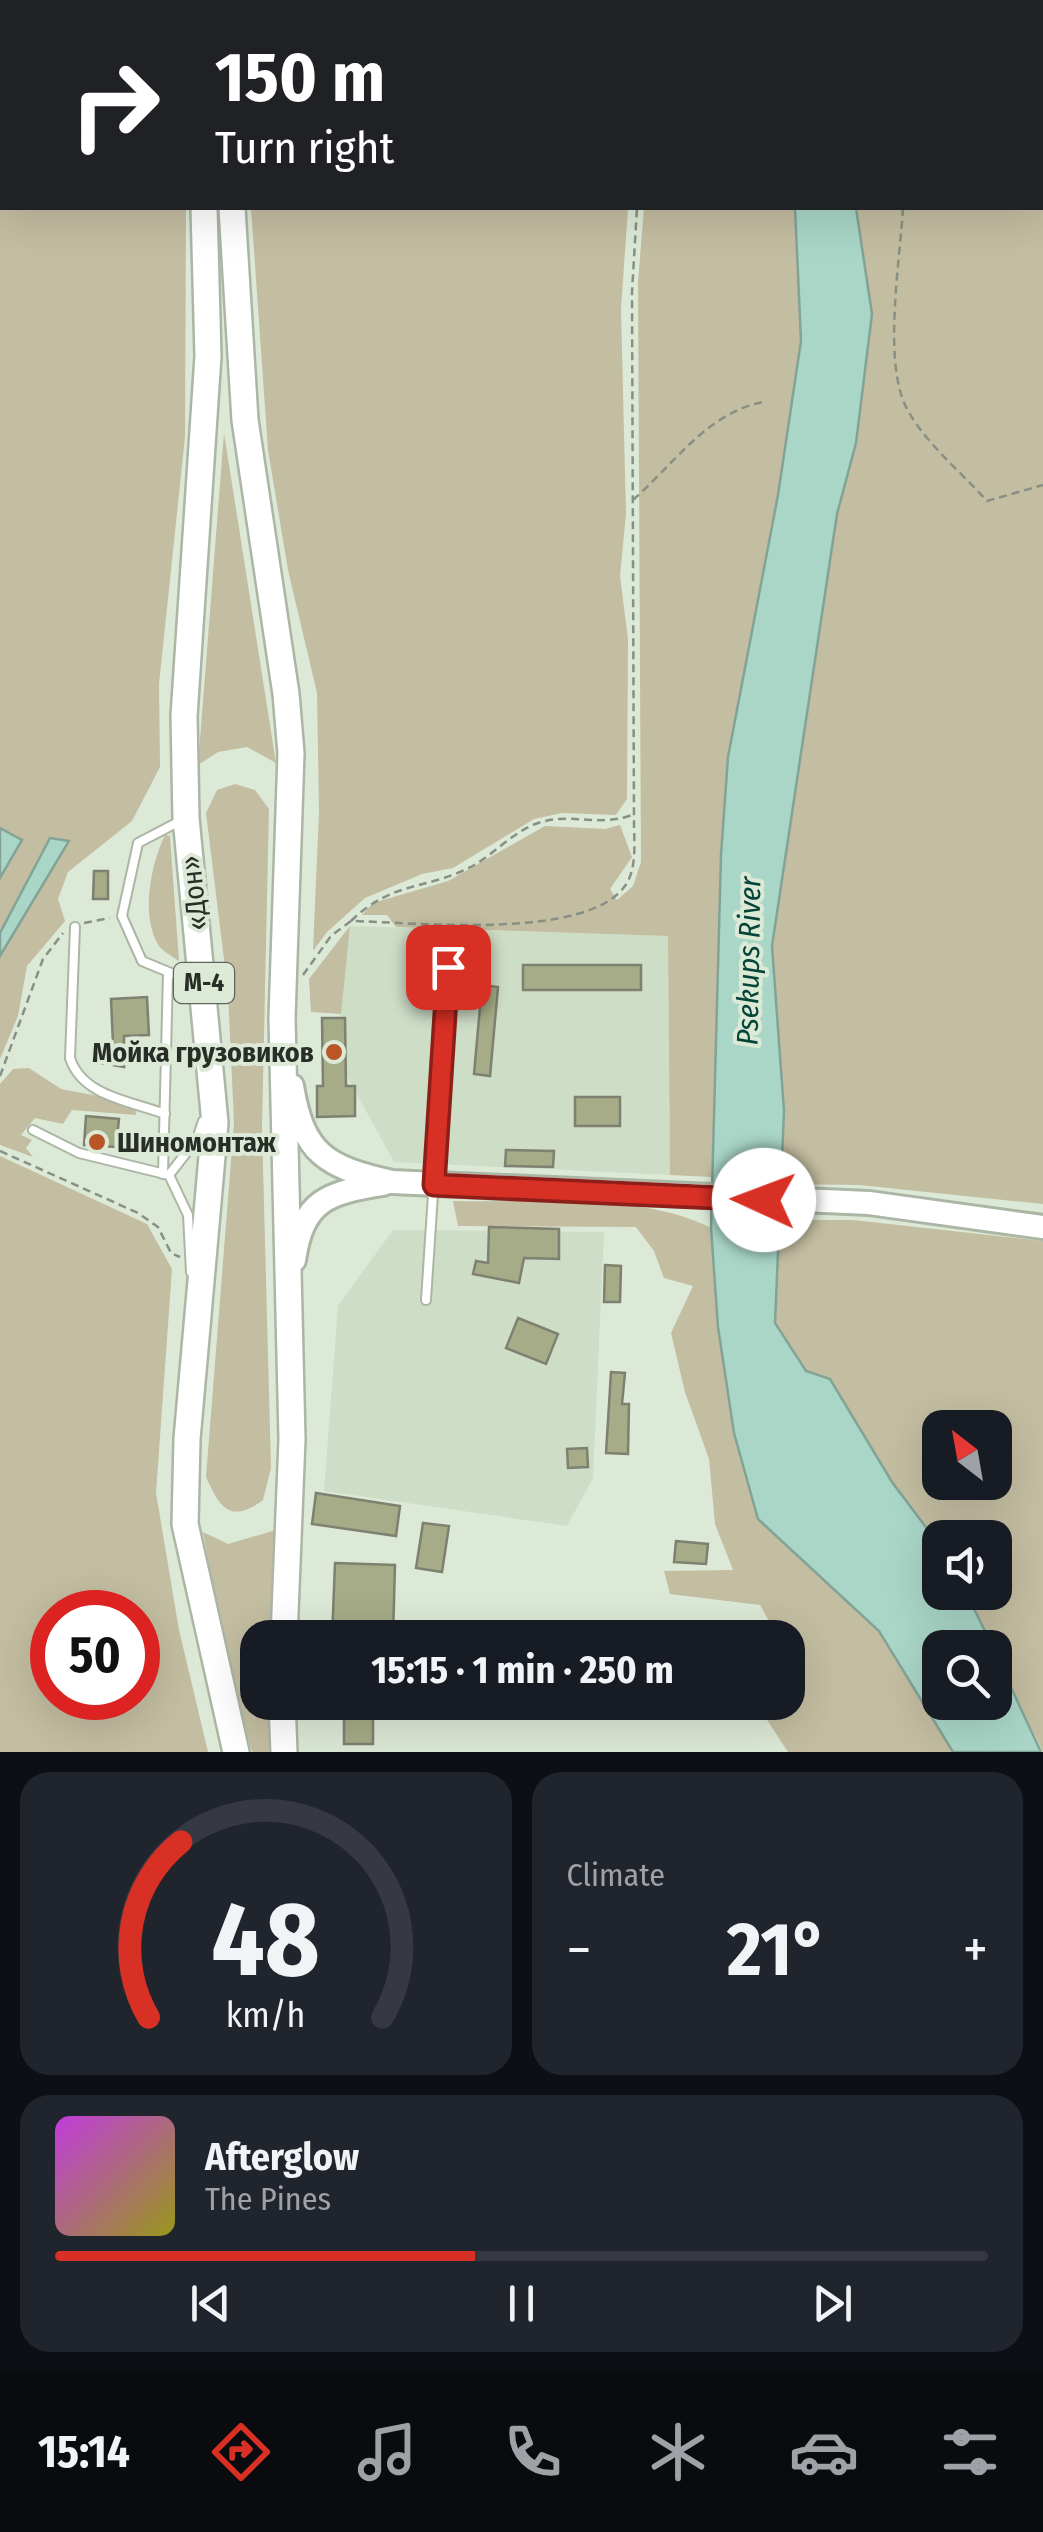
<!DOCTYPE html>
<html lang="en">
<head>
<meta charset="utf-8">
<style>
  body { margin:0; font-family:"Fira Sans Condensed",sans-serif; background:#20242c; color:#f1f3f6; height:100vh; display:flex; flex-direction:column; font-size:38px; white-space:nowrap }
  * { box-sizing:border-box; margin:0 }
  p { font-size:32px; color:#9ea1a6 }
  .icon { flex:none; width:55px; height:55px; fill:none; stroke:currentColor; stroke-width:2; stroke-linecap:round; stroke-linejoin:round }
  .map { position:relative; height:1752px; overflow:hidden }
  .details { display:flex; flex-direction:column; gap:20px; padding:20px; background:#0d0f14; flex:1 }
  .details>* { flex:none }
  .guide { position:absolute; left:0px; top:0px; width:1045px; height:210px; box-shadow:0 10px 40px #0002; background:#202124; color:#fff; overflow:hidden }
  .needle { width:65px; rotate:329deg }
  .tools { position:absolute; left:922px; top:1410px; display:grid; gap:20px }
  .tools a { display:grid; place-items:center; width:90px; height:90px; border-radius:20px; background:#171b24; box-shadow:0 10px 40px #0002; font-size:50px }
  .speed { position:absolute; left:30px; top:1590px; display:flex; gap:20px; font-size:50px; font-weight:700; text-align:center }
  .speed>* { display:grid; place-content:center; width:130px; height:130px; border-radius:50%; background:#171b24; box-shadow:0 10px 40px #0002; line-height:1 }
  .speed .limit { border:15px solid #d22; background:#fff; color:#111 }
  .pin { position:absolute; display:grid; place-items:center; width:85px; height:85px; color:#fff; margin:-42px; border-radius:20px; box-shadow:0 5px 15px #0006 }
  .me { position:absolute; width:110px; margin:-55px; rotate:272deg; stroke-linejoin:round; filter:drop-shadow(0 0 8px #0008) }
  .turn { display:flex; align-items:center; gap:35px; height:210px; padding:0 50px; font-size:45px }
  .turn .icon { width:130px; height:130px; stroke-width:2.5 }
  .turn b { display:block; font-size:70px; line-height:85px }
  .big { font-size:75px; font-weight:700; line-height:1.1 }
  .details .tile { flex:1; display:flex; flex-direction:column; justify-content:center; gap:15px; min-width:0; padding:0 35px; border-radius:30px; background:#20242c }
  .details .dial { align-items:center; gap:0 }
  .dial svg { height:260px; overflow:visible; fill:none; stroke:#363941; stroke-width:7; stroke-linecap:round; text-anchor:middle }
  .dial text { fill:#f1f3f6; stroke:none }
  .song { display:flex; align-items:center; gap:30px }
  .cover { width:120px; height:120px; border-radius:15px; background:linear-gradient(135deg,hsl(290 70% 55%),hsl(60 70% 35%)) }
  .played { height:10px; border-radius:5px; background:linear-gradient(90deg,#d93025 45%,#363941 45%) }
  .keys { display:flex; justify-content:space-around; direction:ltr }
  .heat { display:flex; justify-content:space-between; align-items:center; font-size:55px; direction:ltr }
  .details .tiles { flex:1; display:grid; gap:20px; grid-template-columns:1fr 1fr }
  .tile:last-child { grid-column:span 2 }
  .trip { position:absolute; left:240px; top:1620px; width:565px; height:100px; border-radius:30px; background:#171b24; box-shadow:0 10px 40px #0002; font-weight:700; line-height:100px; text-align:center }
  .dock { display:flex; height:160px; justify-content:space-around; align-items:center; background:#090b0e; color:#9ea1a6 }
  .dock .icon { width:70px; height:70px }
  .dock .on { color:#d93025 }
  .dock b { font-size:45px; color:#f1f3f6 }
  .map>svg:first-child { display:block }
</style>
</head>
<body>
<div class="map">
<svg width="1043" height="1752" viewBox="0 0 1043 1752">
  <rect width="100%" height="100%" fill="#dde9d7"/>
  <!-- built -->
  <g fill="#ceddc6">
    <path d="M 350,926 L 668,936 L 670,1175 L 394,1162 L 336,1056 Z"/>
    <path d="M 393,1230 L 604,1232 L 593,1478 L 567,1526 L 324,1491 L 338,1306 Z"/>
  </g>
  <!-- green -->
  <g fill="#c3bda1" fill-rule="evenodd">
    <path d="M 0,0 L 180,0 L 2,2 L 2,208 L 186,208 L 185,437 L 159,684 L 160,767 L 132,821 L 68,872 L 58,899 L 65,921 L 27,966 L 18,1016 L 0,1059 L 0,956 L 68,842 L 50,838 L 0,933 Z"/>
    <path d="M 246,0 L 758,0 L 759,2 L 246,2 Z"/>
    <path d="M 852,0 L 1043,0 L 1043,1204 L 859,1185 L 782,1184 L 784,1111 L 772,946 L 837,514 L 856,443 L 872,314 L 856,208 L 1042,208 L 1042,2 Z"/>
    <path d="M 251,208 L 628,208 L 621,309 L 626,514 L 620,576 L 628,639 L 627,799 L 616,815 L 562,813 L 534,819 L 453,868 L 422,874 L 365,898 L 327,932 L 313,951 L 319,812 L 317,693 L 288,570 L 268,450 Z"/>
    <path d="M 644,208 L 795,208 L 798,226 L 801,341 L 778,495 L 728,757 L 721,855 L 713,1177 L 670,1175 L 668,936 L 396,927 L 387,915 L 362,915 L 373,903 L 448,881 L 545,826 L 605,829 L 620,825 L 632,857 L 610,889 L 617,900 L 633,886 L 641,862 L 638,282 Z"/>
    <path d="M 224,433 L 276,763 L 247,747 L 218,752 L 198,765 Z"/>
    <path d="M 235,784 L 255,790 L 269,809 L 262,1128 L 271,1468 L 263,1500 C 230,1524 220,1508 206,1477 L 234,1123 L 228,992 L 206,813 L 217,790 Z"/>
    <path d="M 165,835 L 170,836 L 179,961 C 173,957 163,951 159,946 C 140,916 151,864 165,835 Z"/>
    <path d="M 350,926 L 341,1014 L 311,1012 L 309,979 Z"/>
    <path d="M 29,1068 L 61,1089 L 135,1103 L 136,1115 L 72,1110 L 63,1124 L 35,1118 L 21,1135 L 32,1140 L 26,1148 L 33,1157 L 0,1145 L 0,1084 L 13,1069 Z"/>
    <path d="M 0,1156 L 147,1224 L 172,1269 L 156,1493 L 179,1630 L 208,1752 L 0,1752 ZM 52,1612 L 138,1612 L 138,1698 L 52,1698 Z"/>
    <path d="M 453,1201 C 532,1203 642,1192 711,1228 L 718,1327 L 734,1433 L 758,1519 L 879,1630 L 953,1752 L 788,1752 L 756,1703 L 788,1702 L 788,1638 L 778,1637 L 760,1605 L 670,1594 L 664,1571 L 733,1570 L 715,1524 L 709,1459 L 685,1392 L 671,1333 L 693,1286 L 664,1278 L 654,1251 L 636,1227 L 458,1226 Z"/>
    <path d="M 780,1220 L 853,1220 L 1043,1241 L 1043,1752 L 966,1593 L 995,1592 L 995,1538 L 940,1538 L 940,1546 L 806,1372 L 775,1323 ZM 940,1428 L 995,1428 L 995,1482 L 940,1482 Z"/>
    <path d="M 276,1530 L 273,1637 L 258,1638 L 258,1702 L 272,1703 L 270,1752 L 252,1752 L 228,1666 L 203,1532 L 228,1544 Z"/>
  </g>
  <!-- water -->
  <g fill="#a9d6c7" stroke="#83a397" stroke-width="2.5">
    <path d="M 795,208 L 856,208 L 872,314 L 856,443 L 837,514 L 772,946 L 784,1111 L 775,1323 L 806,1371 L 830,1379 L 892,1482 L 940,1546 L 940,1592 L 966,1593 L 993,1647 L 940,1648 L 940,1702 L 995,1702 L 995,1653 L 1041,1752 L 953,1752 L 879,1631 L 758,1519 L 734,1433 L 718,1327 L 711,1228 L 721,855 L 728,757 L 778,495 L 801,341 Z"/>
    <path d="M 0,828 L 22,840 L 0,878 Z"/>
    <path d="M 50,838 L 69,841 L 0,956 L 0,933 Z"/>
  </g>
  <!-- building -->
  <g fill="#a5ac87" stroke="#7e816f" stroke-width="2.5">
    <path d="M 94,871 L 108,871 L 108,899 L 93,899 Z"/>
    <rect x="523" y="965" width="118" height="25"/>
    <path d="M 482,985 L 498,987 L 490,1076 L 474,1074 Z"/>
    <path d="M 147,997 L 149,1035 L 124,1036 L 124,1067 L 101,1063 L 101,1044 L 113,1044 L 111,999 Z"/>
    <path d="M 322,1018 L 345,1018 L 346,1086 L 355,1086 L 355,1116 L 317,1117 L 317,1086 L 323,1086 Z"/>
    <rect x="575" y="1097" width="45" height="29"/>
    <path d="M 86,1116 L 119,1119 L 116,1147 L 84,1145 Z"/>
    <path d="M 506,1150 L 554,1151 L 553,1167 L 505,1166 Z"/>
    <path d="M 489,1227 L 559,1229 L 559,1259 L 524,1258 L 519,1283 L 473,1274 L 476,1261 L 488,1263 Z"/>
    <path d="M 605,1265 L 621,1266 L 620,1302 L 604,1302 Z"/>
    <path d="M 518,1318 L 558,1334 L 546,1364 L 506,1348 Z"/>
    <path d="M 611,1372 L 625,1373 L 622,1404 L 629,1404 L 628,1454 L 606,1453 Z"/>
    <path d="M 587,1448 L 588,1467 L 568,1468 L 567,1449 Z"/>
    <path d="M 316,1493 L 400,1506 L 396,1536 L 312,1524 Z"/>
    <path d="M 423,1523 L 449,1526 L 442,1572 L 416,1568 Z"/>
    <path d="M 676,1541 L 708,1544 L 706,1564 L 674,1562 Z"/>
    <path d="M 335,1563 L 395,1565 L 393,1638 L 332,1638 Z"/>
    <rect x="344" y="1716" width="29" height="28"/>
  </g>
  <g fill="none" stroke-linecap="round" stroke-linejoin="round">
    <defs>
      <g id="service">
        <path d="M 182,820 L 138,843 L 122,916 L 142,961 L 195,983"/>
        <path d="M 75,927 L 70,1058 C 82,1096 130,1101 165,1114"/>
        <path d="M 33,1130 L 79,1153 L 169,1175 L 188,1215 L 191,1272"/>
        <path d="M 163,1174 L 168,973"/>
        <path d="M 169,1175 L 197,1139 L 203,1121"/>
        <path d="M 426,1300 L 448,967"/>
      </g>
      <g id="secondary">
        <path d="M 292,1086 C 303,1154 326,1167 392,1182 L 869,1203 L 1043,1227"/>
        <path d="M 294,1260 C 303,1200 327,1193 383,1184"/>
      </g>
      <g id="trunk">
        <path d="M 198,0 L 198,2"/>
        <path d="M 225,0 L 225,2"/>
        <path d="M 204,208 L 208,356 L 184,716 L 186,818 L 215,1123 L 187,1439 L 185,1524 L 236,1752"/>
        <path d="M 232,208 L 245,420 L 286,694 L 291,753 L 282,1018 L 292,1439 L 284,1638"/>
        <path d="M 282,1702 L 284,1752"/>
      </g>
    </defs>
    <!-- service casing -->
    <use href="#service" stroke="#abb6a5" stroke-width="12"/>
    <!-- secondary casing -->
    <use href="#secondary" stroke="#abb6a5" stroke-width="28"/>
    <!-- trunk casing -->
    <use href="#trunk" stroke="#abb6a5" stroke-width="30"/>
    <!-- path -->
    <g stroke="#879083" stroke-width="2.5" stroke-dasharray="8 5" stroke-linecap="butt">
      <path d="M 577,2 L 577,0"/>
      <path d="M 708,2 L 709,0"/>
      <path d="M 905,2 L 905,0"/>
      <path d="M 903,208 C 900,261 883,360 906,407 C 924,442 960,471 987,501 L 1043,485"/>
      <path d="M 633,500 C 674,464 707,413 763,402"/>
      <path d="M 351,921 C 394,879 429,891 476,864 C 497,851 517,829 541,822 C 573,813 600,827 632,815"/>
      <path d="M 84,923 L 110,918"/>
      <path d="M 303,975 L 331,936 L 351,921 C 413,922 591,942 627,883 C 637,865 634,841 634,822 L 632,292 L 637,208"/>
      <path d="M 0,1076 L 43,959 L 63,933"/>
      <path d="M 0,1151 L 138,1213 L 158,1227 L 171,1253 L 180,1257"/>
    </g>
    <!-- service -->
    <use href="#service" stroke="#fff" stroke-width="8"/>
    <!-- secondary -->
    <use href="#secondary" stroke="#fff" stroke-width="22"/>
    <!-- trunk -->
    <use href="#trunk" stroke="#fff" stroke-width="25"/>
  </g>
  <g fill="none" stroke-linecap="round" stroke-linejoin="round">
    <defs>
      <path id="route" d="M 448,967 L 434,1185 L 764,1200"/>
    </defs>
    <!-- route casing -->
    <use href="#route" stroke="#8d1f18" stroke-width="25"/>
    <!-- route -->
    <use href="#route" stroke="#d93025" stroke-width="18"/>
  </g>
  <!-- markers -->
  <g fill="#ba5527" stroke="#dde9d7" stroke-width="4">
    <circle cx="334" cy="1052" r="10"/>
    <circle cx="97" cy="1142" r="10"/>
  </g>
  <g text-anchor="middle" dominant-baseline="central" stroke-width="8" stroke-linejoin="round" paint-order="stroke">
    <!-- shield labels -->
    <rect fill="#dde9d7" stroke="#5f655c" stroke-width="2.5" x="174" y="963" width="60" height="40" rx="8"/>
    <g font-size="25" font-weight="bold" fill="#292d27">
      <text x="204" y="983">М-4</text>
    </g>
    <!-- street labels -->
    <g font-size="28" fill="#292d27" stroke="#dde9d7">
      <text transform="translate(194 893) rotate(-96)">«Дон»</text>
    </g>
    <!-- poi labels -->
    <g font-size="28" font-weight="bold" fill="#292d27" stroke="#dde9d7" text-anchor="end">
      <text x="314" y="1052">Мойка грузовиков</text>
      <text x="117" y="1142" text-anchor="start">Шиномонтаж</text>
    </g>
    <!-- water labels -->
    <g font-size="30" font-style="italic" fill="#044537" stroke="#dde9d7">
      <text transform="translate(749 961) rotate(-89)">Psekups River</text>
    </g>
  </g>
</svg>
<div class="tools">
<a><svg class="needle" viewBox="-14 -14 28 28"><path d="M0-13l5 13h-10z" fill="#e53935"/><path d="M0 13l5-13h-10z" fill="#9ea1a6"/></svg></a>
<a><svg class="icon" aria-label="sound" viewBox="0 0 24 24"><path d="M4 9h4l5-4v14l-5-4H4zM17 9q2 3 0 6"/></svg></a>
<a><svg class="icon" aria-label="search" viewBox="0 0 24 24"><circle cx="10" cy="10" r="6"/><path d="M15 15l6 6"/></svg></a>
</div>
<div class="speed"><div class="limit">50</div></div>
<div class="pin" style="left:448px;top:967px;background:#d93025"><svg class="icon" aria-label="arrive" viewBox="0 0 24 24"><path d="M6 21V4h12l-3 4 3 4H6"/></svg></div>
<svg class="me" style="left:764px;top:1200px" viewBox="-20 -20 40 40"><circle r="19" fill="#fff"/><path d="M0-13L10 11 0 6-10 11z" fill="#d93025"/></svg>
<div class="trip">15:15 · 1 min · 250 m</div>
<div class="guide">
<div class="turn"><svg class="icon" aria-label="right" viewBox="0 0 24 24"><path d="M7 20v-9h11M14 6l5 5-5 5"/></svg><div><b>150 m</b>Turn right</div></div>
</div>
</div>
<section class="details">
<div class="tiles">
<div class="tile dial"><svg viewBox="0 0 100 80">
<path d="M14 69A42 42 0 1 1 86 69"/>
<path d="M14 69A42 42 0 0 1 24 15" stroke="#d93025"/>
<text x="50" y="56" font-size="32" font-weight="700">48</text>
<text x="50" y="72" font-size="11">km/h</text>
</svg></div>
<div class="tile"><p>Climate</p>
<div class="heat"><a>−</a><b class="big">21°</b><a>+</a></div>
</div>
<div class="tile">
<div class="song"><i class="cover"></i><div><b>Afterglow</b><p>The Pines</p></div></div>
<div class="played"></div>
<div class="keys"><svg class="icon" aria-label="previous" viewBox="0 0 24 24"><path d="M18 5L8 12l10 7zM5 5v14"/></svg><svg class="icon" aria-label="pause" viewBox="0 0 24 24"><path d="M8 5v14M16 5v14"/></svg><svg class="icon" aria-label="next" viewBox="0 0 24 24"><path d="M6 5l10 7-10 7zM19 5v14"/></svg></div>
</div>
</div>
</section>
<nav class="dock">
<b>15:14</b>
<svg class="icon on" aria-label="directions" viewBox="0 0 24 24"><path d="M12 3l9 9-9 9-9-9zM9 14v-3h6M13 9l2 2-2 2"/></svg>
<svg class="icon" aria-label="music" viewBox="0 0 24 24"><path d="M9 18V5l10-2v13"/><circle cx="6" cy="18" r="3"/><circle cx="16" cy="16" r="3"/></svg>
<svg class="icon" aria-label="phone" viewBox="0 0 24 24"><path d="M5 4h4l2 5-3 2q2 4 5 5l2-3 5 2v4C11 20 4 13 5 4z"/></svg>
<svg class="icon" aria-label="climate" viewBox="0 0 24 24"><path d="M12 3v18M4 7l16 10M4 17L20 7"/></svg>
<svg class="icon" aria-label="car" viewBox="0 0 24 24"><path d="M5 17H2v-5l4-1 3-4h7l3 4 3 1v5h-3M9 17h6M6 11h13"/><circle cx="7" cy="17" r="2"/><circle cx="17" cy="17" r="2"/></svg>
<svg class="icon" aria-label="filters" viewBox="0 0 24 24"><path d="M4 7h16M4 17h16"/><circle cx="9" cy="7" r="2"/><circle cx="15" cy="17" r="2"/></svg>
</nav>
</body>
</html>
